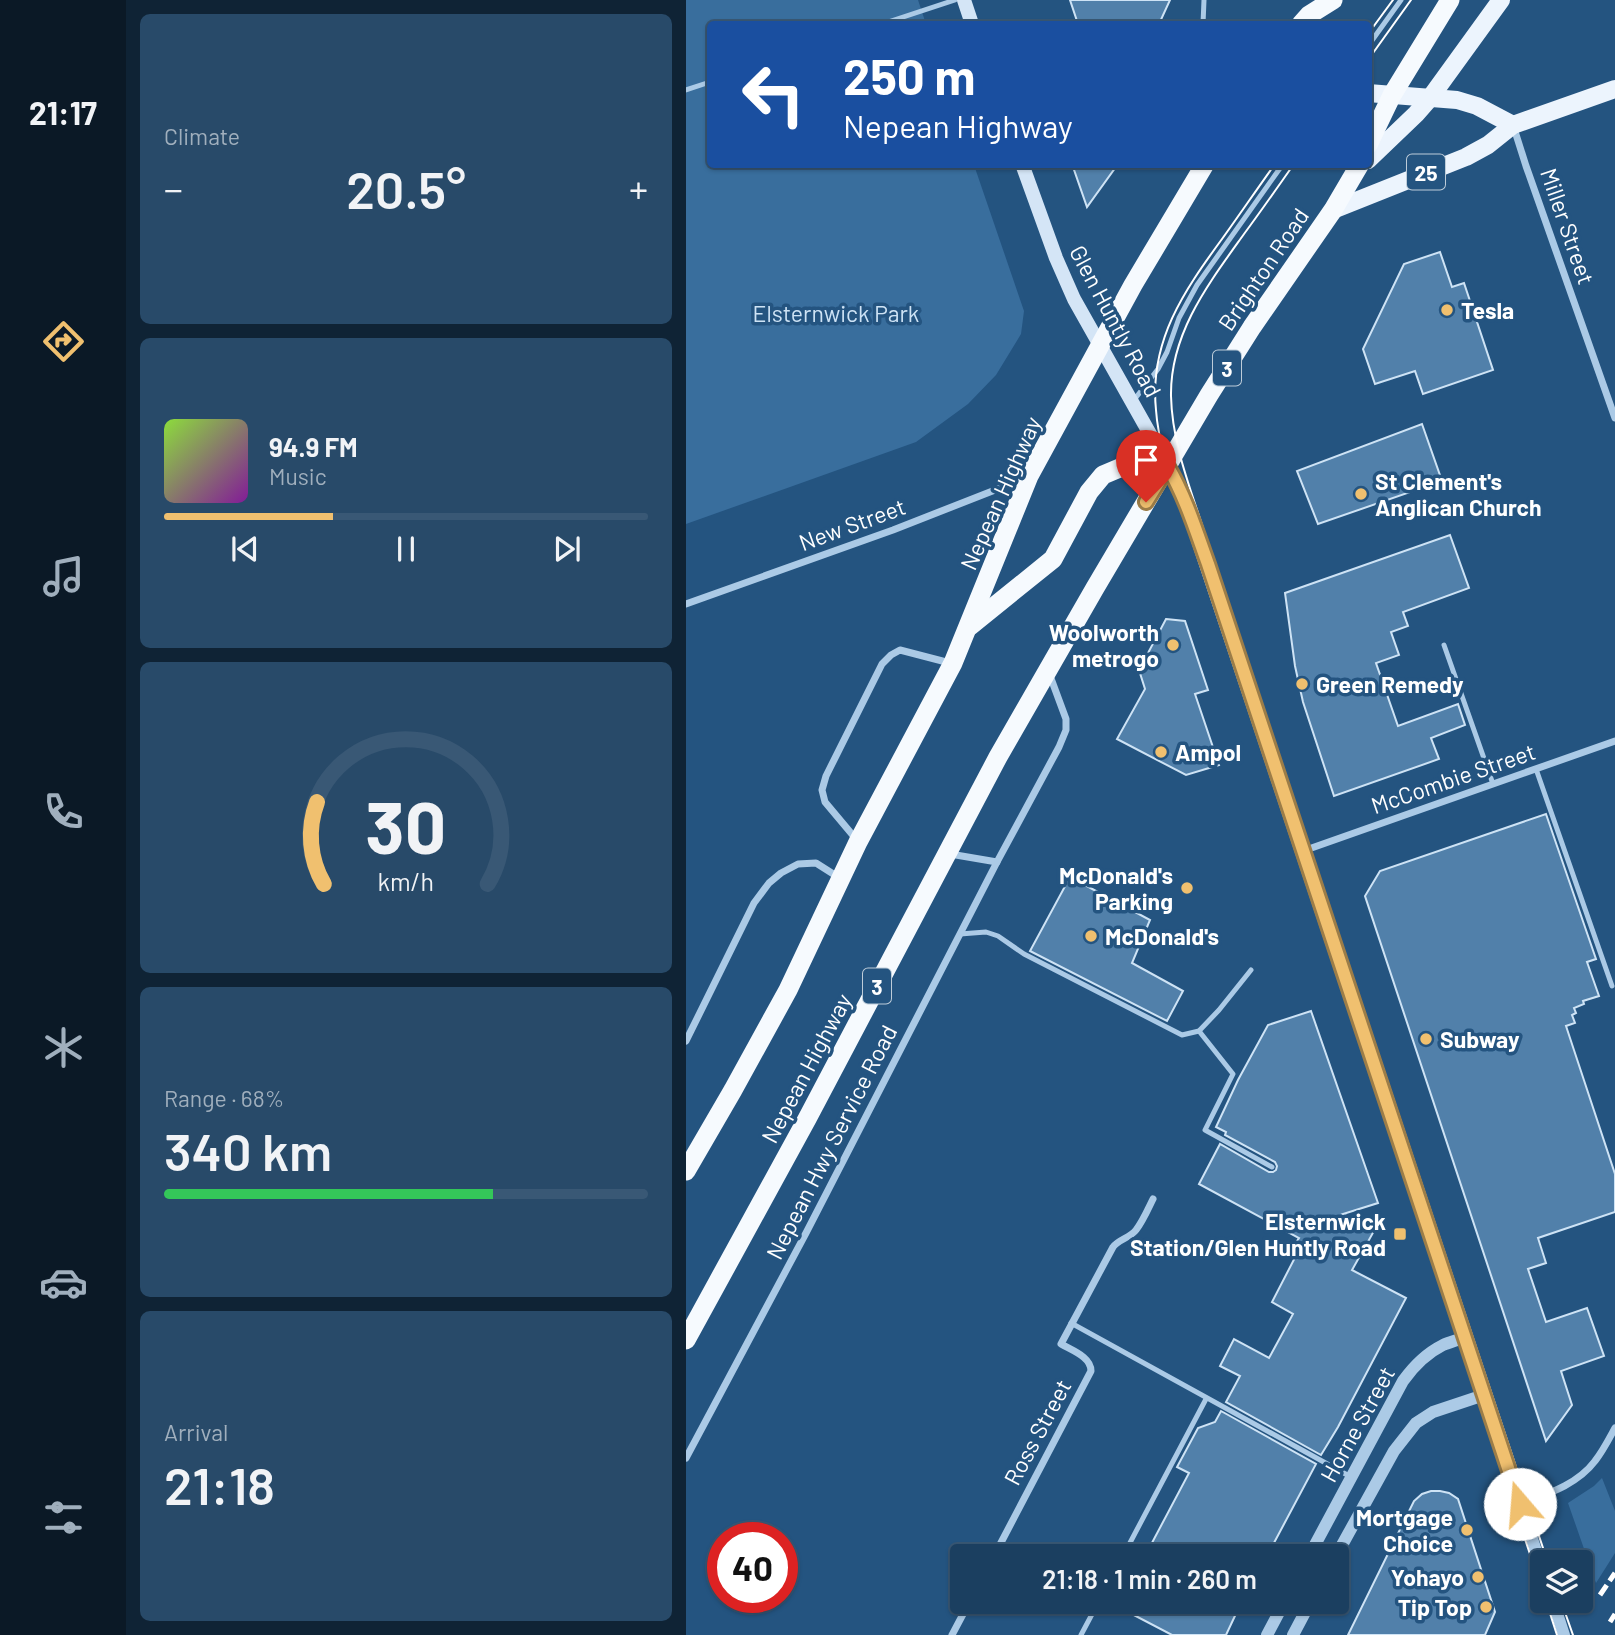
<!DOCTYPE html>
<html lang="en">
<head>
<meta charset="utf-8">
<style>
  body { margin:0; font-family:Barlow,sans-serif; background:#284a69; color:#f1f3f6; height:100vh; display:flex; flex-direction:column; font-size:26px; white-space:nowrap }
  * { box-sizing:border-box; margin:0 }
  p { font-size:23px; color:#a0afbd }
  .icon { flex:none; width:38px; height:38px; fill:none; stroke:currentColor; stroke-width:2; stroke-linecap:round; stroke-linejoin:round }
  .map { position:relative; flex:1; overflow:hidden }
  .side { display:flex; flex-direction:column; gap:14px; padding:14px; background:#0f2335; width:560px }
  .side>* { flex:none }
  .top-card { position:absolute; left:21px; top:21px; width:665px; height:147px; border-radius:7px; box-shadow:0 2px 5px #0004,0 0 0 2px #395875; background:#1a4fa0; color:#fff; overflow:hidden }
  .fabs { position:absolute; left:844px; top:1550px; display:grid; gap:14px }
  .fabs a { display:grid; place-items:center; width:63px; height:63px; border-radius:7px; background:#1b3f60; box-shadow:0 2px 5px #0004,0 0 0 2px #395875; font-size:35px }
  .speed { position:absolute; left:21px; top:1522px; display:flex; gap:14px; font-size:35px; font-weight:700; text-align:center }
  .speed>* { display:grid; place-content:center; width:91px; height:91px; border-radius:50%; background:#1b3f60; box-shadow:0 2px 5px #0004,0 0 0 2px #395875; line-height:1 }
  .speed .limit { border:10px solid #d22; background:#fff; color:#111 }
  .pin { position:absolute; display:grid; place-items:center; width:60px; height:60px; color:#fff; margin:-72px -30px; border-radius:50% 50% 50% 0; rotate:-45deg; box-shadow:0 0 7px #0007 }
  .pin .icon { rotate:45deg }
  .me { position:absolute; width:77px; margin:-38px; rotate:342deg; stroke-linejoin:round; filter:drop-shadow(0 0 5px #0008) }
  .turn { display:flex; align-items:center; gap:24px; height:147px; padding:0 21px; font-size:32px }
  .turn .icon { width:91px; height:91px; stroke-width:2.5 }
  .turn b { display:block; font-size:49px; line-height:60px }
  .big { font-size:52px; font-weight:600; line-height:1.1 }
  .side .tile { flex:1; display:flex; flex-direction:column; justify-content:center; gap:10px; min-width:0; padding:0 24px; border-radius:10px; background:#284a69 }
  .side .dial { align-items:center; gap:0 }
  .dial svg { height:182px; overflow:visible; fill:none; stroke:#395875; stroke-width:7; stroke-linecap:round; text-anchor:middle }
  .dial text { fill:#f1f3f6; stroke:none }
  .song { display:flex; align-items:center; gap:21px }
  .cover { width:84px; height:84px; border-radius:10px; background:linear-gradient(135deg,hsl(90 70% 55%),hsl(290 70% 35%)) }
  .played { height:7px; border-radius:4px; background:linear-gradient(90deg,#f0c06f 35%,#395875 35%) }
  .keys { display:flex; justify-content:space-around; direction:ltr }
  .heat { display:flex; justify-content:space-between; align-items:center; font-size:38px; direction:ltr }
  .charge { height:10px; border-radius:5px; background:linear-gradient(90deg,#34c759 68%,#395875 0) }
  .trip { position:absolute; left:264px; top:1544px; width:399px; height:70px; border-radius:7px; background:#1b3f60; box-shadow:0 2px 5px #0004,0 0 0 2px #395875; font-weight:600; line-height:70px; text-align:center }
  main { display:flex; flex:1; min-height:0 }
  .dock { display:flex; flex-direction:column; width:126px; justify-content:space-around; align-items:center; background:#0b1926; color:#a0afbd }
  .dock .icon { width:49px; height:49px }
  .dock .current { color:#f0c06f }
  .dock b { font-size:32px; color:#f1f3f6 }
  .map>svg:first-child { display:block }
</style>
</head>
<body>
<main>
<nav class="dock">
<b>21:17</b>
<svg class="icon current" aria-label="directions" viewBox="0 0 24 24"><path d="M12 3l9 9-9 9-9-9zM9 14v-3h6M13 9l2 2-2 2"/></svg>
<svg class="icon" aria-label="music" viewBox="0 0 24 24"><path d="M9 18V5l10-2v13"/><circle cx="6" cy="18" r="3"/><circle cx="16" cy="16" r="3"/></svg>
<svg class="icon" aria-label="phone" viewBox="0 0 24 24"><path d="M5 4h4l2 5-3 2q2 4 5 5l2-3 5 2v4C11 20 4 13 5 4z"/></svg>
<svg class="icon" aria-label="climate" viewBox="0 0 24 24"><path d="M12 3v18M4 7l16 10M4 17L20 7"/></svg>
<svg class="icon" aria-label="car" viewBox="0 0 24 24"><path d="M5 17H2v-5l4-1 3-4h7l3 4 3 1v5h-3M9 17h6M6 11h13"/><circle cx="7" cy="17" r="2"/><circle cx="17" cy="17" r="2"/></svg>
<svg class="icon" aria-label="filters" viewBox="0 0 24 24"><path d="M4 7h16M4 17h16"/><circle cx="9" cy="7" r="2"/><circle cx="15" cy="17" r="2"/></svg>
</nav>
<section class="side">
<div class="tile"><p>Climate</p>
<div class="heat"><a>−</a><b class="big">20.5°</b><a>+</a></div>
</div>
<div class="tile">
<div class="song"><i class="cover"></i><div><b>94.9 FM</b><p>Music</p></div></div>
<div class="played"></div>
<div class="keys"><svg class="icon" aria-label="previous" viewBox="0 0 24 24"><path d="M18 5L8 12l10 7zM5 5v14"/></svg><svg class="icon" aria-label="pause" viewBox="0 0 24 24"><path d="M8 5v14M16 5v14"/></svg><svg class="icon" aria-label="next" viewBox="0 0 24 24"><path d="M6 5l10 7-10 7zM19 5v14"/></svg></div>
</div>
<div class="tile dial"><svg viewBox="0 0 100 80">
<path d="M14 69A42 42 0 1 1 86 69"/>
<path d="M14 69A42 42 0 0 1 11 33" stroke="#f0c06f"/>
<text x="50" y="56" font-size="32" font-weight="700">30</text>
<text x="50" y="72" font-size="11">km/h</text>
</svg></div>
<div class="tile"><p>Range · 68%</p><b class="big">340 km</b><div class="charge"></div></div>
<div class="tile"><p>Arrival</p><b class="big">21:18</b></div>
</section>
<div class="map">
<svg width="929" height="1635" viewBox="0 0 929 1635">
  <rect width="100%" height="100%" fill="#245480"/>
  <!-- green -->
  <g fill="#396e9d">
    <path d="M 0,0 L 232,0 L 240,24 L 24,24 L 24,164 L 288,165 L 338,311 L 335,334 L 310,375 L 282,404 L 230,442 L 0,524 Z"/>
    <path d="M 916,1478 L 929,1511 L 929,1553 L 910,1583 L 882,1503 L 908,1486 Z"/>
  </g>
  <!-- building -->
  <g fill="#5180aa" stroke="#cee3f5" stroke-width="2">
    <path d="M 384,0 L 484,0 L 473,24 L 392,24 Z"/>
    <path d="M 386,164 L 432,164 L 401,207 Z"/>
    <path d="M 754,252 L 766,287 L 778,283 L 807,370 L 737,394 L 729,371 L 689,384 L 677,349 L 718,264 Z"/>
    <path d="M 736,424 L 756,481 L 632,524 L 611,471 Z"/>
    <path d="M 764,535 L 783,588 L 717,612 L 722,626 L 705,632 L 713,655 L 690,663 L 712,726 L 772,704 L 779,725 L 745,738 L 753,759 L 648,796 L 617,702 L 609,666 L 599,593 Z"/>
    <path d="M 480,619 L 499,621 L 522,690 L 509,694 L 533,765 L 500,775 L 431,739 L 459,689 L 453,670 Z"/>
    <path d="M 860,814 L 910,959 L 901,962 L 913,996 L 897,1001 L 898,1004 L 888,1008 L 890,1013 L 886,1015 L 889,1023 L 880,1026 L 929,1174 L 929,1212 L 852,1238 L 860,1263 L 842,1269 L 860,1322 L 901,1308 L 918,1356 L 875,1371 L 886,1405 L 860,1441 L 679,896 L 694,871 Z"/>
    <path d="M 384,877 L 464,920 L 446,963 L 497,991 L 481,1021 L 344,951 Z"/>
    <path d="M 625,1011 L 692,1203 L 657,1214 L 688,1231 L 666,1270 L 720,1298 L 652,1427 L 635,1455 L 540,1402 L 554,1376 L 534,1366 L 548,1339 L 583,1358 L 607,1314 L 586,1302 L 616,1244 L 611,1241 L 613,1238 L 513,1184 L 534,1144 L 583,1172 L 587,1172 L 590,1170 L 591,1166 L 589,1162 L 539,1135 L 540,1132 L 530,1127 L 552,1080 L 582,1025 Z"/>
    <path d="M 535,1411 L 630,1464 L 581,1556 L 459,1556 L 503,1473 L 491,1467 L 512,1428 L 529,1422 Z"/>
    <path d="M 745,1491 L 754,1491 L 763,1493 L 772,1499 L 809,1612 L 799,1635 L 662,1635 L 728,1501 L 736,1494 Z"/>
    <path d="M 421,1601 L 556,1601 L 540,1635 L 486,1635 Z"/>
  </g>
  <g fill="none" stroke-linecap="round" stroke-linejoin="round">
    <!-- service -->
    <g stroke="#abcae6" stroke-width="5">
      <path d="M 196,24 L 269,0"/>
      <path d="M 517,24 L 518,0"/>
      <path d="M 682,46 L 715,0"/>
      <path d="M 0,90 L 24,82"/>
      <path d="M 448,400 L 472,369 L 481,352 L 493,318 L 511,285 L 597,164"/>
      <path d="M 758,645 L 807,784"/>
      <path d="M 850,769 L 926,986"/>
      <path d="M 274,934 L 300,932 L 312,936 L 338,954 L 496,1035 L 513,1031 L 533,1010 L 565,970"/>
      <path d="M 513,1031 L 547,1074 L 519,1130 L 586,1167"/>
      <path d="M 385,1323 L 665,1477"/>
      <path d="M 437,1556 L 520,1399"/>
      <path d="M 395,1635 L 413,1601"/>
    </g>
    <!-- minor -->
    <g stroke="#abcae6" stroke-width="7">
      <path d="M 827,125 L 840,166 L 929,418"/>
      <path d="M 0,604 L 207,530 L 337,479"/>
      <path d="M 170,839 L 139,802 L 136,790 L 140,776 L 196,664 L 205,655 L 214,650 L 264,663"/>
      <path d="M 617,851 L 929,741"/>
      <path d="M 264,854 L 311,862"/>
      <path d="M 0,1041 L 68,903 L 83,883 L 95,873 L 112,864 L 130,863 L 152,877"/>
      <path d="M 0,1458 L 120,1233 L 311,862 L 373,747 L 380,730 L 380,719 L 363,673"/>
      <path d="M 834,1504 C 861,1494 891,1485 909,1461 C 917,1451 923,1439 929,1428"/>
      <path d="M 308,1556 L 405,1371 C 405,1357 387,1351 375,1344 L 427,1247 C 433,1239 444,1238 450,1230 C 457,1221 462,1209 467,1199"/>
      <path d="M 266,1635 L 284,1601"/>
    </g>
    <!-- tertiary -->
    <g stroke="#abcae6" stroke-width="12">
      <path d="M 482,466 C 499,498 510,531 522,564 L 856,1569"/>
      <path d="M 623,1556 L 717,1381 C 727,1367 741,1353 757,1345 C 764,1342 772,1340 779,1337"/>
      <path d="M 650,1556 L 708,1451 L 730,1423 L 747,1412 L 798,1395"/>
      <path d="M 867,1601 L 878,1635"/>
      <path d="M 581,1635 L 599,1601"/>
      <path d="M 607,1635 L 625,1601"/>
    </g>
    <!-- secondary -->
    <g stroke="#d4e5f6" stroke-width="14">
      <path d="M 278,0 L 286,24"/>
      <path d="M 336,164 L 370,258 L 388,299 L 482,466"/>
    </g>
    <!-- primary -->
    <g stroke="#ecf4fd" stroke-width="18">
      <path d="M 682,93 L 771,100 L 791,106 L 827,125"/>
      <path d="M 682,160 L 730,114 L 744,98 L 815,0"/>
      <path d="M 647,210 L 780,157 L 802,145 L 827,125 L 929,89"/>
    </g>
    <!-- trunk -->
    <g stroke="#f6fafe" stroke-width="19">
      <path d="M 615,24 L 623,15 L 647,0"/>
      <path d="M 682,145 L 706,95 L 764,0"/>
      <path d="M 284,626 L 367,559 L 403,492 L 417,475 L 436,467 L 480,462"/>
      <path d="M 0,1171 L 47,1090 L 102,990 L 172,842 L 267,663 L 343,476 L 447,285 L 519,164"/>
      <path d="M 0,1340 L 121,1119 L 312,757 L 409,588 L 523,395 L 566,327 L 647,210 L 674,164"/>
    </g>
    <!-- tram -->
    <g stroke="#fff" stroke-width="2">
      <path d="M 682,34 L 707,0"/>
      <path d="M 682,60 L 725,0"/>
      <path d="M 589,164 C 571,189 554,214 536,239 C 498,291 463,341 470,410 C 472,438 481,466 490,493 L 856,1590"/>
      <path d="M 608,164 C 591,188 575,211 558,234 C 523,283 484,333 485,396 C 486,443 504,487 518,531 L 862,1563"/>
      <path d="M 860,1601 L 871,1635"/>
      <path d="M 875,1601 L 887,1635"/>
    </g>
    <!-- rail -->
    <g stroke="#fff" stroke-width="5" stroke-dasharray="12 5" stroke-linecap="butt">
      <path d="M 914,1595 L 929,1573"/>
      <path d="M 924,1622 L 929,1614"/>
    </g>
  </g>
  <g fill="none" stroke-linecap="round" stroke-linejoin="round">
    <defs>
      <path id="route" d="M 460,502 L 482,467 C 500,498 510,531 522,564 L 834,1504"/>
    </defs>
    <!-- route casing -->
    <use href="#route" stroke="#9c7d48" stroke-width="18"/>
    <!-- route -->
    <use href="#route" stroke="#f0c06f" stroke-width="12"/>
  </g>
  <!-- markers -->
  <g fill="#f0c06f" stroke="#245480" stroke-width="2.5">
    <circle cx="761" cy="310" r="7"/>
    <circle cx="675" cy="494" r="7"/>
    <circle cx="487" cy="645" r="7"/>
    <circle cx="616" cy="684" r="7"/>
    <circle cx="475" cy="752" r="7"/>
    <circle cx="501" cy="888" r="7"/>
    <circle cx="405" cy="936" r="7"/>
    <circle cx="740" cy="1039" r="7"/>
    <rect x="707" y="1227" width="14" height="14" rx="3.5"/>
    <circle cx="781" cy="1530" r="7"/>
    <circle cx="792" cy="1577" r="7"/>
    <circle cx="800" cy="1607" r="7"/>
  </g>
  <g text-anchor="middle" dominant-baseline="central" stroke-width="7" stroke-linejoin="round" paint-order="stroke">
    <!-- shield labels -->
    <g fill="#245480" stroke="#bdccd9" stroke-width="2">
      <rect x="721" y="154.5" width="38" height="35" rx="5"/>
      <rect x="527" y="350.5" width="28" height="35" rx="5"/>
      <rect x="177" y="968.5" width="28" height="35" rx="5"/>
    </g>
    <g font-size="21" font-weight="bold" fill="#fff">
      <text x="740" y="172">25</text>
      <text x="541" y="368">3</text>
      <text x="191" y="986">3</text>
    </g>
    <!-- street labels -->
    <g font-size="23" fill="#fff" stroke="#245480">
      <text transform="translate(882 226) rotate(71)">Miller Street</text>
      <text transform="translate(577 269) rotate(-56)">Brighton Road</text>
      <text transform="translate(430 321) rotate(62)">Glen Huntly Road</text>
      <text transform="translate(314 493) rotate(-66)">Nepean Highway</text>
      <text transform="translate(166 524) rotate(-20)">New Street</text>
      <text transform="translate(767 778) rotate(-19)">McCombie Street</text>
      <text transform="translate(120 1068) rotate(-62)">Nepean Highway</text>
      <text transform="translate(145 1142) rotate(-63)">Nepean Hwy Service Road</text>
      <text transform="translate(671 1424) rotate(-61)">Horne Street</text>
      <text transform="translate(351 1432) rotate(-62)">Ross Street</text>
    </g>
    <!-- poi labels -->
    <g font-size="23" font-weight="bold" fill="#fff" stroke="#245480" text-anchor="start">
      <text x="775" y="310">Tesla</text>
      <text x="689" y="481">St Clement's<tspan x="689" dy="26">Anglican Church</tspan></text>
      <text x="473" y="632" text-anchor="end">Woolworth<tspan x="473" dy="26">metrogo</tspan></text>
      <text x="630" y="684">Green Remedy</text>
      <text x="489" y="752">Ampol</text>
      <text x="487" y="875" text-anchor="end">McDonald's<tspan x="487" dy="26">Parking</tspan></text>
      <text x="419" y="936">McDonald's</text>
      <text x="754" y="1039">Subway</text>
      <text x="700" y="1221" text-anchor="end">Elsternwick<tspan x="700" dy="26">Station/Glen Huntly Road</tspan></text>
      <text x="767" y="1517" text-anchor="end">Mortgage<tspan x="767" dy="26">Choice</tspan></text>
      <text x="778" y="1577" text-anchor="end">Yohayo</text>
      <text x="786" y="1607" text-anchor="end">Tip Top</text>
    </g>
    <!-- park labels -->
    <g font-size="23" fill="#cee3f5" stroke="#245480">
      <text x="150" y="313">Elsternwick Park</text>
    </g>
  </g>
</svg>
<div class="fabs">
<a><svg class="icon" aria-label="layers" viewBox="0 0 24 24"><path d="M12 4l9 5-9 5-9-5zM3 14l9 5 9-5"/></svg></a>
</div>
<div class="speed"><div class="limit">40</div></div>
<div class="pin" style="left:460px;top:502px;background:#d93025"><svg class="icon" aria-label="arrive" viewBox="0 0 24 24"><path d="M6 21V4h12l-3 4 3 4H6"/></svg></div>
<svg class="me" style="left:834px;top:1504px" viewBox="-20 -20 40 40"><circle r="19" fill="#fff"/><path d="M0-13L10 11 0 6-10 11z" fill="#f0c06f"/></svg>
<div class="trip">21:18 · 1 min · 260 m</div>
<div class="top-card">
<div class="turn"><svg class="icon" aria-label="left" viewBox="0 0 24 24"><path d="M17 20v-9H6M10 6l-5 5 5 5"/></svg><div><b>250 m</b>Nepean Highway</div></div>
</div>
</div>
</main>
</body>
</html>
